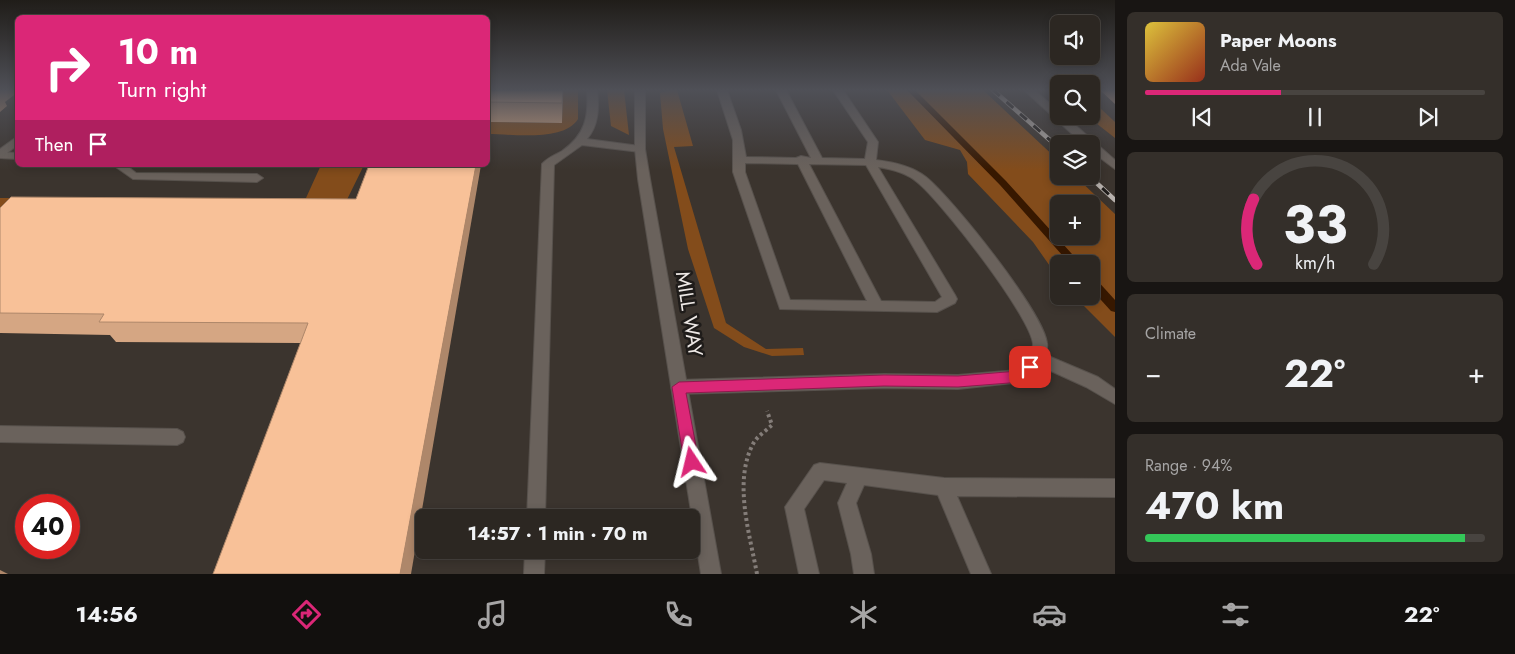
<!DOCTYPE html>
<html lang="en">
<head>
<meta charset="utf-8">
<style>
  body { margin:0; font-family:Jost,sans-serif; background:#342f2a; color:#f1f3f6; height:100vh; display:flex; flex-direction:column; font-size:19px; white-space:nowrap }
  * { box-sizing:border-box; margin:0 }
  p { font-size:16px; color:#a6a5a5 }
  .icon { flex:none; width:28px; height:28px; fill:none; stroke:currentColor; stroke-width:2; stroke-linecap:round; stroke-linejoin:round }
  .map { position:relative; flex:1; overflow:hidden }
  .drawer { display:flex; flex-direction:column; gap:12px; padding:12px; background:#181513; width:400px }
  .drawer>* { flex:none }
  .top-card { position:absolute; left:15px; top:15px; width:475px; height:152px; border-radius:8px; box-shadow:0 2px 8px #0003,0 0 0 1px #484440; background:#db2777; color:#fff; overflow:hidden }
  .controls { position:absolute; left:1050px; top:15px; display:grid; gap:10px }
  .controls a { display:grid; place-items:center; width:50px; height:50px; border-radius:8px; background:#2c2722; box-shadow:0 2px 8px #0003,0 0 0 1px #484440; font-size:25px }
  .speed { position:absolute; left:15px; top:494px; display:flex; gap:10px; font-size:25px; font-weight:700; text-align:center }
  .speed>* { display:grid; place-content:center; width:65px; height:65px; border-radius:50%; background:#2c2722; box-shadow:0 2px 8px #0003,0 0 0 1px #484440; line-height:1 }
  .speed .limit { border:8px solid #d22; background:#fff; color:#111 }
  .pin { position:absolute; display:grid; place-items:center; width:42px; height:42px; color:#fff; margin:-21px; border-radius:10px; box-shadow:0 2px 8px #0006 }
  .me { position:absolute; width:55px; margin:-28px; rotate:350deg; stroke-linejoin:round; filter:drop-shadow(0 0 4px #0008) }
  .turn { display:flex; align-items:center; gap:18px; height:105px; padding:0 20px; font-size:22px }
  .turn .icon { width:65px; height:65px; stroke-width:2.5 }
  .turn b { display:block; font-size:35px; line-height:42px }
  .then { display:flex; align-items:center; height:48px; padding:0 20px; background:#0003; gap:10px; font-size:19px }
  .big { font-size:38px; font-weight:700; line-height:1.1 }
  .drawer .widget { flex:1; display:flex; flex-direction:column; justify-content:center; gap:8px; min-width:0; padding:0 18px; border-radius:8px; background:#342f2a }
  .drawer .dial { align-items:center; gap:0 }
  .dial svg { height:130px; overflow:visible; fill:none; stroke:#484440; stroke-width:7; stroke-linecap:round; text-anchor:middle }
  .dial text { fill:#f1f3f6; stroke:none }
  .song { display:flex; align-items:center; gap:15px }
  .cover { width:60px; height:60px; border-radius:8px; background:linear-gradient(135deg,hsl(50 70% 55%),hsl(10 70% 35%)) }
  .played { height:5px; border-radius:2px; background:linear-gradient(90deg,#db2777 40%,#484440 40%) }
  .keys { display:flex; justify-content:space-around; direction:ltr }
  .heat { display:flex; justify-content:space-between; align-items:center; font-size:28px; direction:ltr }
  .charge { height:8px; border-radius:4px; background:linear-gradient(90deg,#34c759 94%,#484440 0) }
  .trip { position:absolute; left:415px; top:509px; width:285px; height:50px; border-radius:8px; background:#2c2722; box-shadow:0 2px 8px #0003,0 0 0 1px #484440; font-weight:700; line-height:50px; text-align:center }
  .menu { display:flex; height:80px; justify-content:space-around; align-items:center; background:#12100e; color:#a6a5a5 }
  .menu .icon { width:35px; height:35px }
  .menu .selected { color:#db2777 }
  .menu b { font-size:22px; color:#f1f3f6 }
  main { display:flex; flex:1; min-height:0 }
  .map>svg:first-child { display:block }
</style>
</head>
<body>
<main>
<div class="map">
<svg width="1115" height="574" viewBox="0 0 1115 574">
  <rect width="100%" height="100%" fill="#3b342e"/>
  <!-- green -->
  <g fill="#834c1b" fill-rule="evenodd">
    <path d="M 563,90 L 578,90 L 578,119 C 564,142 512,134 488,134 L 488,122 L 562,123 Z"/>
    <path d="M 607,90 L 624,90 L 629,135 L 611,126 Z"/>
    <path d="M 671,90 L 677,90 L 693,146 L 674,147 L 726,323 L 766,349 L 803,348 L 804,355 L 772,356 L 744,347 L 714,328 L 688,249 L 663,129 L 660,93 Z"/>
    <path d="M 887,90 L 983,90 L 1059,161 L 1059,176 L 1075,176 L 1115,214 L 1115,337 L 1074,296 L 1091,296 L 1091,264 L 1059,264 L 1059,279 L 1033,242 L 968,174 L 967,162 L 960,150 L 925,140 ZM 1059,204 L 1091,204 L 1091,236 L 1059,236 Z"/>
    <path d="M 1091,90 L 1098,106 L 1115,122 L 1115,138 L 1087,116 L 1091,116 Z"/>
    <path d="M 321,165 L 364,165 L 337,220 L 0,248 L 0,198 L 306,198 Z"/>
  </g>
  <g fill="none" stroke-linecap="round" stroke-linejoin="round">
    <!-- stream -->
    <g fill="#371800" fill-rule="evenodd">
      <path d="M 907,90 L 915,90 L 1006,181 L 1081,264 L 1070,264 L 1000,185 Z"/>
      <path d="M 1091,277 L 1095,278 L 1115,300 L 1115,312 L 1111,311 L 1091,289 Z"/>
    </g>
    <defs>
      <g id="service">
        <path d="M 587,90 L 597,90 C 599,107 599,125 587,139 L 640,146 L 645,149 L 640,152 L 582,145 L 554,165 L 545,518 L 527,518 L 542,164 C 547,158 555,155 562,151 C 585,135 589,117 587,90 Z"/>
        <path d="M 717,90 L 727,90 L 741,130 L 746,157 L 796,158 L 801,156 L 811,158 L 776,90 L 786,90 L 822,158 L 865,159 L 868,142 L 833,90 L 843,90 L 878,142 L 876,160 C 893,162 912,166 926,177 C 953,199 1043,312 1047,343 C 1048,347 1046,351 1046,355 L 1098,377 L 1115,389 L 1115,404 L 1086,387 L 1040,366 L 1028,381 L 1022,382 L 958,389 L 884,388 L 679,394 L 673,392 L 671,387 L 673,382 L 679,380 L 884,374 L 958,375 L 1018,370 C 1025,362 1033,356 1033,344 C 1031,317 941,201 917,182 C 907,173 891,169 878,167 L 955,295 L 957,299 L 955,303 L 937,312 L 780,309 L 733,172 L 733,140 ZM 745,163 L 798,164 L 867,301 L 790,300 L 745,172 ZM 809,164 L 866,165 L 942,297 L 935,302 L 881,301 Z"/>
        <path d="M 1024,90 L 1034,90 L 1059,111 L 1059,116 L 1065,116 L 1115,160 L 1115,169 L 1091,151 L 1091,144 L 1083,144 Z"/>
        <path d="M 0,152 L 18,153 L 18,159 L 0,158 Z"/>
        <path d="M 113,165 L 126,165 L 136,173 L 257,174 L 263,178 L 257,182 L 133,179 Z"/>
        <path d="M 0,426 L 177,429 L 183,432 L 185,437 L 183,442 L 177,445 L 0,442 Z"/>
        <path d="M 820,463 L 944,478 L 1115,479 L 1115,497 L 957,496 L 991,574 L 971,574 L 938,495 L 864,485 L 856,503 L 871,554 L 874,574 L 854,574 L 851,554 L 838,503 L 847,483 L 824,480 L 804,509 L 819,574 L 799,574 L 785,507 L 814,465 Z"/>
        <path d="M 525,550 L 545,550 L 544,574 L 524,574 Z"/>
      </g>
      <path id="minor" d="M 18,136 L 18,145 L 0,158 L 0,149 Z"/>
      <path id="tertiary" d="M 635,90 L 645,90 L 645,149 L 650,179 L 721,574 L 701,574 L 638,179 L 635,149 Z"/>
    </defs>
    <!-- service casing -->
    <use href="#service" stroke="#57514c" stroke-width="2"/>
    <!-- minor casing -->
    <use href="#minor" stroke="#57514c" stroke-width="2"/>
    <!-- tertiary casing -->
    <use href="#tertiary" stroke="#57514c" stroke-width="2"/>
    <!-- path -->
    <path stroke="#847d79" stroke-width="4" stroke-dasharray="3 3" stroke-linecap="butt" d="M 757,574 C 750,535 733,482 753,444 C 757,436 766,431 772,425 L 767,411"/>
    <!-- service -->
    <use href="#service" fill="#6a625c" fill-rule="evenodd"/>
    <!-- minor -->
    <use href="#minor" fill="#6a625c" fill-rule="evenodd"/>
    <!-- tertiary -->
    <use href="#tertiary" fill="#6a625c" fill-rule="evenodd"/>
    <defs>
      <g id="rail">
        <path d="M 993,90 L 1059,148"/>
        <path d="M 1089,176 L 1115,200"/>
      </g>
    </defs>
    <!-- rail casing -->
    <use href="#rail" stroke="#b7b1ad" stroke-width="4.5"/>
    <!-- rail -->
    <use href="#rail" stroke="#1f1c1a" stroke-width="3" stroke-dasharray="9" stroke-linecap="butt"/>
  </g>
  <!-- wall -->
  <g fill="#d5a683">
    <path d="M 488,90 L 563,90 L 562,123 L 489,122 L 488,130 Z"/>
    <path d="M 1100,90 L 1115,90 L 1115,104 Z"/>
    <path d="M 356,199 L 301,343 L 116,342 L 110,335 L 0,333 L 0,208 Z"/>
  </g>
  <!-- shaded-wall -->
  <g fill="#ae876a">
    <path d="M 0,90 L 18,90 L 18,92 L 5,102 L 7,106 L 0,112 Z"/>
    <path d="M 488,107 L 489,122 L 488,130 Z"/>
    <path d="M 476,165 L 481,165 L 411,574 L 400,574 Z"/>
    <path d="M 0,570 L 8,574 L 0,574 Z"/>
  </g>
  <!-- building -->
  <g fill="#f8c198" stroke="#ae876a">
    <path d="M 488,90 L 563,90 L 562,103 L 488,102 Z"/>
    <path d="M 369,165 L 476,165 L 400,574 L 213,574 L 308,323 L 99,322 L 104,314 L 0,313 L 0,208 L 11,197 L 356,199 Z"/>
  </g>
  <!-- sky -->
  <linearGradient id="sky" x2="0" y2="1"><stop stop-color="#201d19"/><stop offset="0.53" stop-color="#4f5057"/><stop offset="1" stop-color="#4f5057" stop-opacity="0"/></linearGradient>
  <rect width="1115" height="170" fill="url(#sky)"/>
  <!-- route -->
  <path fill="#db2777" stroke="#8e194d" d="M 1030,362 L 1036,367 L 1026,380 L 1022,382 L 958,387 L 884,386 L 686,393 L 699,462 L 697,467 L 692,469 L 687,467 L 684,462 L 672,387 L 679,382 L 884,375 L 958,376 L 1018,371 Z"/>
  <g text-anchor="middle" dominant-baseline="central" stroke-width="5" stroke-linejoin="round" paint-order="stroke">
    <!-- street labels -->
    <g font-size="20" fill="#eee9e6" stroke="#1f1c1a">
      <text transform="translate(689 314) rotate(81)">MILL WAY</text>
    </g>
  </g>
</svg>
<div class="controls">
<a><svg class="icon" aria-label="sound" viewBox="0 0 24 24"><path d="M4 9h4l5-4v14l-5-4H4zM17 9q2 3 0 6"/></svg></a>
<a><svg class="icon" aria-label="search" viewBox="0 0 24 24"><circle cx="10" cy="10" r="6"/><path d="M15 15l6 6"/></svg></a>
<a><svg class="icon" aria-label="layers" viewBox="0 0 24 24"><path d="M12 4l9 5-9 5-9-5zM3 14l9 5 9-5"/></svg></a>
<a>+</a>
<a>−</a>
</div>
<div class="speed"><div class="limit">40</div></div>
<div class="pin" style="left:1030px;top:367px;background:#d93025"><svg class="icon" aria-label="arrive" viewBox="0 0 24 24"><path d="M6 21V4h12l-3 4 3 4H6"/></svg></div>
<svg class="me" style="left:692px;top:462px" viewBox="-20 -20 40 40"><path d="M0-17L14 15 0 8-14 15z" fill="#db2777" stroke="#fff" stroke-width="4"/></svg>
<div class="trip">14:57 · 1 min · 70 m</div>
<div class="top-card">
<div class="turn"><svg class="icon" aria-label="right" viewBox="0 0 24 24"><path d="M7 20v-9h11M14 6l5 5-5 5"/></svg><div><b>10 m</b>Turn right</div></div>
<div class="then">Then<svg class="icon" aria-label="arrive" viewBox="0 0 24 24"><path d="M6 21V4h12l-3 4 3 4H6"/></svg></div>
</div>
</div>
<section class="drawer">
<div class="widget">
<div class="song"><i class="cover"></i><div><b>Paper Moons</b><p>Ada Vale</p></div></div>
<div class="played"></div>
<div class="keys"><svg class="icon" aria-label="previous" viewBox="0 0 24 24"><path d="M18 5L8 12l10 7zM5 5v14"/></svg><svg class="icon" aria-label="pause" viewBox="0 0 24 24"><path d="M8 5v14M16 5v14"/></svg><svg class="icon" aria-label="next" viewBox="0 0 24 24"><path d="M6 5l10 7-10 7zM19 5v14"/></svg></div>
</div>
<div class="widget dial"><svg viewBox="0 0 100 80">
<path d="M14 69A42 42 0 1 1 86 69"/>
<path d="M14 69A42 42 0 0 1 12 29" stroke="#db2777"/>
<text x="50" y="56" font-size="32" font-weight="700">33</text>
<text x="50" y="72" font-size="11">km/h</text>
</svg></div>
<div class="widget"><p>Climate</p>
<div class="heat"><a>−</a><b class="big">22°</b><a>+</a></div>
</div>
<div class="widget"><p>Range · 94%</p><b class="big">470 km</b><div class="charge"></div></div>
</section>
</main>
<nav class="menu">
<b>14:56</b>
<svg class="icon selected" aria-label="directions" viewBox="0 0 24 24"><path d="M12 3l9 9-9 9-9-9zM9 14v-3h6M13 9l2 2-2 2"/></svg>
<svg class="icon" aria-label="music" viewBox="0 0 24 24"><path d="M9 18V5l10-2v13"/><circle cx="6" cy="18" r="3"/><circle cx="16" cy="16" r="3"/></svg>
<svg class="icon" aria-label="phone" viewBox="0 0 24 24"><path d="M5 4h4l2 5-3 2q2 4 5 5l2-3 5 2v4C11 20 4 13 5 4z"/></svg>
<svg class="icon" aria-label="climate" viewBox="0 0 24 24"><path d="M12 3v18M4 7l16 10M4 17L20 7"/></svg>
<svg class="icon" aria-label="car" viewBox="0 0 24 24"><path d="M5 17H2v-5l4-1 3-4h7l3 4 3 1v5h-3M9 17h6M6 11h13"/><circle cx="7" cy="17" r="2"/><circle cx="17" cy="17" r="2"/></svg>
<svg class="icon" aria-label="filters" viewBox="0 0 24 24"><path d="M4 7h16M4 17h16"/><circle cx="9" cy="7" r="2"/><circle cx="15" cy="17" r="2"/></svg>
<b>22°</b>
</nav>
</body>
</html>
